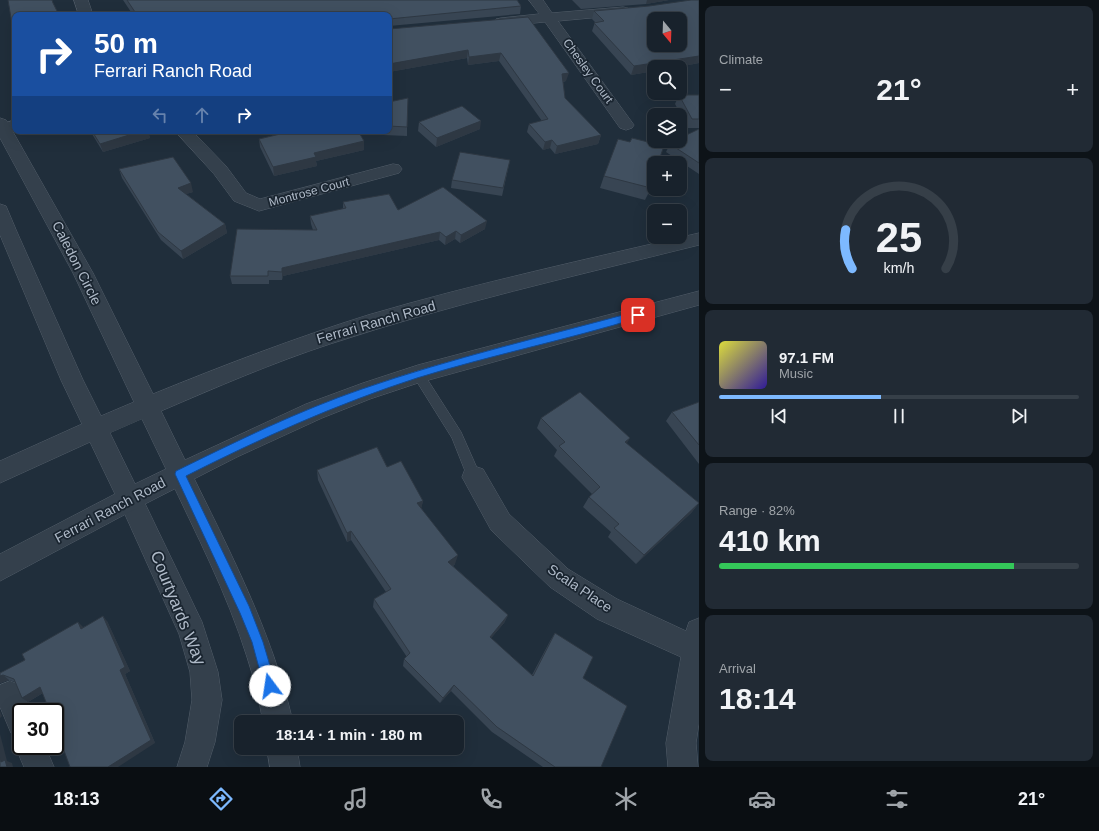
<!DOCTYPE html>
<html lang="en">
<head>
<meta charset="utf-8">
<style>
  body { margin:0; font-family:Arial,sans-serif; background:#212a34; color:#f1f3f6; height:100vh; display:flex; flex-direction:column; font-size:15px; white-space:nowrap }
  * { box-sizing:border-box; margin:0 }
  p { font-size:13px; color:#9fa4a9 }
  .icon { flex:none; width:22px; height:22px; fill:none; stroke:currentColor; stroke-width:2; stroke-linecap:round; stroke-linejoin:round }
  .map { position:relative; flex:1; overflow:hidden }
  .details { display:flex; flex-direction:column; gap:6px; padding:6px; background:#0d1318; width:400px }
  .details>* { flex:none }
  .hud { position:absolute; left:12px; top:12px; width:380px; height:122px; border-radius:8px; box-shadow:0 4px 16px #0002,0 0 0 1px #363f48; background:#1a4fa0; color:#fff; overflow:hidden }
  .needle { width:26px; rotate:161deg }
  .buttons { position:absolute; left:647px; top:12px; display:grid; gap:8px }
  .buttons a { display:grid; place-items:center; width:40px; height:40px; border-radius:8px; background:#18222c; box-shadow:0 4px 16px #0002,0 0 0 1px #363f48; font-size:20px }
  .speed { position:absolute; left:12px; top:703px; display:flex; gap:8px; font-size:20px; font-weight:700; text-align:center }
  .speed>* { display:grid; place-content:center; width:52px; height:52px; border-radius:50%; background:#18222c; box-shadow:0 4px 16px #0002,0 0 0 1px #363f48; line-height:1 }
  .speed .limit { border:2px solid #111; border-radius:6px; background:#fff; color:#111 }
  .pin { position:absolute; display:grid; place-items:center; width:34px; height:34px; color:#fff; margin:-17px; border-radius:8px; box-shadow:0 2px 6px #0006 }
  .me { position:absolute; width:44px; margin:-22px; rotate:346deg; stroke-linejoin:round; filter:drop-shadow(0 0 3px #0008) }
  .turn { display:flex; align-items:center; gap:14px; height:84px; padding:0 16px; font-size:18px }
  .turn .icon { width:52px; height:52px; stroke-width:2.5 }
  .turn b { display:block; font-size:28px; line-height:34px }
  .lanes { display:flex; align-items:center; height:38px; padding:0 16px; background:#0003; justify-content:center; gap:20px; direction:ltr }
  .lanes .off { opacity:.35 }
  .big { font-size:30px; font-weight:700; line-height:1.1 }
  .details .tile { flex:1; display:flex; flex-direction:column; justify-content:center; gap:6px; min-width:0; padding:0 14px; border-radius:8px; background:#212a34 }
  .details .dial { align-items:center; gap:0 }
  .dial svg { height:104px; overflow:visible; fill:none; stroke:#363f48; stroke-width:7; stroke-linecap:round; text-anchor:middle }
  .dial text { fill:#f1f3f6; stroke:none }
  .song { display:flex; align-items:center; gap:12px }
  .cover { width:48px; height:48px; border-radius:6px; background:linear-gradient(135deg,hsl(60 70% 55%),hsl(250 70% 35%)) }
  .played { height:4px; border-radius:2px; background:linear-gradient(90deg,#7db9ff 45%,#363f48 45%) }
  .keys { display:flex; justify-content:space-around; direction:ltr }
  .heat { display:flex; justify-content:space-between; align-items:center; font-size:22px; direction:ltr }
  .charge { height:6px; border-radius:3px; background:linear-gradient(90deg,#34c759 82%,#363f48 0) }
  .trip { position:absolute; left:234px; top:715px; width:230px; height:40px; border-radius:8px; background:#18222c; box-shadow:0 4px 16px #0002,0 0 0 1px #363f48; font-weight:700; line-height:40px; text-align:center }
  .dock { display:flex; height:64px; justify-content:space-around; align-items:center; background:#0a0e12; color:#9fa4a9 }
  .dock .icon { width:28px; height:28px }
  .dock .selected { color:#7db9ff }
  .dock b { font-size:18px; color:#f1f3f6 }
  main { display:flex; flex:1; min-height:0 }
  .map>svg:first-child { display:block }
</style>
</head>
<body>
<main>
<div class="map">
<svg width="699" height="767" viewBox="0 0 699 767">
  <rect width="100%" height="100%" fill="#202e3b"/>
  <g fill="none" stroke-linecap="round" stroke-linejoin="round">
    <defs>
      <path id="service" d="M 418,369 L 422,371 L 461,432 L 481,477 L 479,481 L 474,483 L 469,481 L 452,438 L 412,374 L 414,371 Z"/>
      <g id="minor">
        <path d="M 74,0 L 88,0 L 93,15 L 79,15 Z"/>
        <path d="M 529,0 L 543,0 L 552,13 L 623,7 L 628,8 L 630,11 L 628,14 L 623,15 L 558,21 L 634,125 L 632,128 L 626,130 L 620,128 L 545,22 L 501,26 L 496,25 L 494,22 L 496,19 L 501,18 L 539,14 Z"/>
        <path d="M 15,120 L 15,130 L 0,135 L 0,125 Z"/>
        <path d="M 175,131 L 192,131 L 226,166 L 246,193 L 260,199 L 393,164 L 399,165 L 402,169 L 399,173 L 259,211 L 234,201 L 214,174 Z"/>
        <path d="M 180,463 L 188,466 C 230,552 271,629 293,722 L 263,722 C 259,700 254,678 247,657 C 227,593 196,534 168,474 L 172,466 Z"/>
        <path d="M 474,466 L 483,469 L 509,514 L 568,569 L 617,599 L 686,631 L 689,622 L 699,618 L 699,723 L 696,743 L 698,767 L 668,767 L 666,743 L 681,657 L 597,619 L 550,587 L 491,530 L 462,477 L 465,469 Z"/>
        <path d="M 130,488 L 139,491 L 202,622 L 218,672 L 222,700 L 215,742 L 207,767 L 177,767 L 185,742 L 192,700 L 190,672 L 179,634 L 118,499 L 121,491 Z"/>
        <path d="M 10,681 L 20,685 L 31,712 L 21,712 L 21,746 L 45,746 L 54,767 L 24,767 L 15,746 L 19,737 L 11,733 L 0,707 L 0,685 Z"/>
        <path d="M 267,748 L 297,748 L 300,767 L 270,767 Z"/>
      </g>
      <path id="tertiary" d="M 0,118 L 6,120 L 8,123 L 93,273 L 153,394 C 224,365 295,338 368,315 C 477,283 588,259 699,233 L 699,245 C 575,276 451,304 330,344 C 272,363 217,387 161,411 L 185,460 L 306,404 L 363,383 L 418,365 L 699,291 L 699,305 L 418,383 L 370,399 L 322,418 L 237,457 L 139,507 L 0,581 L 0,554 L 115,494 L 90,442 L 0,483 L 0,461 L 82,424 L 61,380 L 0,235 L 0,204 L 6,206 L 17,232 L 83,380 L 101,416 L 134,402 L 73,273 L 0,138 ZM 142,419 L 166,469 L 135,484 L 110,433 Z"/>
    </defs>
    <!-- service casing -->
    <use href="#service" stroke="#525d69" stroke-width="1"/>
    <!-- minor casing -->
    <use href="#minor" stroke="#525d69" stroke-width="1"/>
    <!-- tertiary casing -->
    <use href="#tertiary" stroke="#525d69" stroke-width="1"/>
    <!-- service -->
    <use href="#service" fill="#34404c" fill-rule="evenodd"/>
    <!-- minor -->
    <use href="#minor" fill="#34404c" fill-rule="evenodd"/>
    <!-- tertiary -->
    <use href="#tertiary" fill="#34404c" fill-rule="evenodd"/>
  </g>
  <!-- wall -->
  <g fill="#384553">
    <path d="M 123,0 L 517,0 L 521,6 L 520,14 L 389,26 L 389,15 L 133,15 Z"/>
    <path d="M 572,0 L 669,0 L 646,4 L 581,9 Z"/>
    <path d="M 649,6 L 699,63 L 678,67 L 654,67 L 654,71 L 631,75 L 592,31 L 595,22 L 592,19 L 594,11 Z"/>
    <path d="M 528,17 L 566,81 L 563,82 L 565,98 L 601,135 L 598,144 L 555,154 L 550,148 L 543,150 L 527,132 L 529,124 L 542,121 L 499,61 L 468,65 L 467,58 L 389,72 Z"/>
    <path d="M 679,95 L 699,95 L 699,128 L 688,128 L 675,104 Z"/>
    <path d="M 389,102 L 407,127 L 407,136 L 360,134 L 364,141 L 364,150 L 316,161 L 317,166 L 274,176 L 260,147 L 259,139 L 293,131 L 389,131 Z"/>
    <path d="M 419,122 L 480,129 L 436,147 L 418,131 Z"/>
    <path d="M 699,129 L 699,174 L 666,152 L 670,144 Z"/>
    <path d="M 90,131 L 148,131 L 150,138 L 103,152 L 92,134 Z"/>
    <path d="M 630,142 L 651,188 L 645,200 L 600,188 L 604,176 Z"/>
    <path d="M 510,160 L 502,196 L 451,188 L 452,180 Z"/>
    <path d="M 119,169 L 193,192 L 186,194 L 225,224 L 227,233 L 183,259 L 161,240 L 122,178 Z"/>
    <path d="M 343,202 L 398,210 L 485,229 L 460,243 L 455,239 L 445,245 L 439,240 L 283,276 L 282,280 L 269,280 L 269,284 L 232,284 L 230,276 L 313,230 L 311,224 L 310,216 L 343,209 Z"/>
    <path d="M 699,402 L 699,464 L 666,421 L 672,412 Z"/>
    <path d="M 541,418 L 627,444 L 699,503 L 691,513 L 636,564 L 608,537 L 611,532 L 583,507 L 589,497 L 592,494 L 554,456 L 557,450 L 537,428 Z"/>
    <path d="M 387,467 L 423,501 L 421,508 L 455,564 L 453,566 L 508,615 L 504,623 L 491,638 L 532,675 L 550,641 L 555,633 L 583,678 L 601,767 L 543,767 L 492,732 L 451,691 L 440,703 L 403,666 L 404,659 L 407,657 L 373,607 L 374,599 L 386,592 L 351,540 L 347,542 L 318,480 L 317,470 Z"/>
    <path d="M 107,621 L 130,671 L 125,674 L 155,743 L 43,693 L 28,702 L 15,682 L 9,680 L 0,683 L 0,673 L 25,660 L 83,627 Z"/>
  </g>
  <!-- shaded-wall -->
  <g fill="#2e3843">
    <path d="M 647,0 L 669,0 L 646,4 Z"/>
    <path d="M 13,30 L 15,30 L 15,35 Z"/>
    <path d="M 468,50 L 467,58 L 389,72 L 389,64 Z"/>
    <path d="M 501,53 L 499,61 L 468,65 L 469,57 Z"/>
    <path d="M 699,56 L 699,63 L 678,67 L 654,67 L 654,71 L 631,75 L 634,66 Z"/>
    <path d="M 569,73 L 566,81 L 560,82 L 562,74 Z"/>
    <path d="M 481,121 L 480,129 L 436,147 L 437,138 Z"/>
    <path d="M 142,131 L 148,131 L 150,138 L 103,152 L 100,144 Z"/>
    <path d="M 601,135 L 598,144 L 555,154 L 557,146 Z"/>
    <path d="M 552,140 L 550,148 L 543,150 L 545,142 Z"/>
    <path d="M 364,141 L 364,150 L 316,161 L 317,166 L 274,176 L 273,167 L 314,153 Z"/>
    <path d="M 191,183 L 193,192 L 180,196 L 178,188 Z"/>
    <path d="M 487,221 L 485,229 L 460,243 L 461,235 Z"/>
    <path d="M 225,224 L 227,233 L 183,259 L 181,251 Z"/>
    <path d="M 456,231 L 455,239 L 445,245 L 446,237 Z"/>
    <path d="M 440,232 L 439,240 L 283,276 L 282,280 L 282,268 Z"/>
    <path d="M 630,438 L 624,448 L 625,442 Z"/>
    <path d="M 423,501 L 421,510 L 417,503 Z"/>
    <path d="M 699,503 L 691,513 L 636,564 L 644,555 Z"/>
    <path d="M 351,531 L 351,540 L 347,542 L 347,533 Z"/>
    <path d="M 458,555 L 455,564 L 445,570 L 448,562 Z"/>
    <path d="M 508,615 L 504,623 L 486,644 L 490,637 Z"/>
    <path d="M 103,616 L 107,621 L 130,671 L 125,674 L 155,743 L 118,767 L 108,767 L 120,670 Z"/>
    <path d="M 78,622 L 83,627 L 86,634 L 81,629 Z"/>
    <path d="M 3,675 L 9,680 L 0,683 L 0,676 Z"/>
    <path d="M 454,685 L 451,691 L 440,703 L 443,698 Z"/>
    <path d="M 40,687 L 46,691 L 28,702 L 22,698 Z"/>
    <path d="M 0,711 L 2,716 L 0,718 Z"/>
    <path d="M 0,734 L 7,761 L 12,763 L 13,767 L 7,767 L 1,762 L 0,757 Z"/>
  </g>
  <!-- building -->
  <g fill="#415060" stroke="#2e3843" fill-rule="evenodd">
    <path d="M 8,0 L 52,0 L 53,3 L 59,15 L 15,15 L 15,30 L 13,30 Z"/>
    <path d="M 127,0 L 517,0 L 521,6 L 389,19 L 389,15 L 137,15 Z"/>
    <path d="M 691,0 L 699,0 L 699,56 L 634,66 L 594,23 L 604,21 L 594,11 L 649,6 ZM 654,19 L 680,19 L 680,45 L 654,45 Z"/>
    <path d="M 528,17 L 569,73 L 562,74 L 565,98 L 601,135 L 557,146 L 552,140 L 545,142 L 529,124 L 548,119 L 501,53 L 469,57 L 468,50 L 389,64 L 389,29 Z"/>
    <path d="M 679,95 L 699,95 L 699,119 L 692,119 Z"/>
    <path d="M 408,98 L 407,127 L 389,126 L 389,102 Z"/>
    <path d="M 462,106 L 481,121 L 437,138 L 419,122 Z"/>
    <path d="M 699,129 L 699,163 L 670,144 L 675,141 L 680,141 L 680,138 Z"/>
    <path d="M 92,131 L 142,131 L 100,144 Z"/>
    <path d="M 293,131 L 358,131 L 364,141 L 314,153 L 316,157 L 273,167 L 259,139 Z"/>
    <path d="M 632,138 L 664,146 L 658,163 L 654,163 L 654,177 L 651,188 L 604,176 L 618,139 L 630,142 Z"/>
    <path d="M 460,152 L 510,160 L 503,188 L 452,180 Z"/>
    <path d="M 173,157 L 191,183 L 178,188 L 225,224 L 181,251 L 158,232 L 119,169 Z"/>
    <path d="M 443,187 L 487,221 L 461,235 L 456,231 L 446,237 L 440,232 L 282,268 L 282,272 L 268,271 L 268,276 L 230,276 L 237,229 L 317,230 L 310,216 L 346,208 L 343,202 L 389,194 L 398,210 Z"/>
    <path d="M 580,392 L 630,438 L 625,442 L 699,503 L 644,555 L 614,528 L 619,524 L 589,497 L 600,487 L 559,446 L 565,442 L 541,418 Z"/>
    <path d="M 699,402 L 699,445 L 672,412 Z"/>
    <path d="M 377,447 L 387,467 L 401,461 L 423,501 L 417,503 L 458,555 L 448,562 L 508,615 L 490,637 L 533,676 L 555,633 L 593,657 L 583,678 L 627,706 L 601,767 L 555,767 L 497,727 L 454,685 L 443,698 L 404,659 L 410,653 L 374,599 L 391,589 L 351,531 L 347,533 L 317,470 Z"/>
    <path d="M 103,616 L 125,667 L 120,670 L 151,740 L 108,767 L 70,767 L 55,726 L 55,712 L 50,712 L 40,687 L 22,698 L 14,679 L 3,675 L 0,676 L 0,673 L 25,660 L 22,654 L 78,622 L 81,629 Z"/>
    <path d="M 0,757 L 1,762 L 5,760 L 7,767 L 0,767 Z"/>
  </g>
  <!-- route -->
  <path fill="#1a73e8" stroke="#114b97" d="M 638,311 L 641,312 L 643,315 L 641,317 C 567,340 491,355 417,378 C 337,404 261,438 186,476 L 249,606 L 263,642 L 276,686 L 274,690 L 270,692 L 265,690 L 252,642 L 240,613 L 175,474 L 176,471 C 237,441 298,411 362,389 C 452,358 546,336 638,311 Z"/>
  <g text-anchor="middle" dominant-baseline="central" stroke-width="3.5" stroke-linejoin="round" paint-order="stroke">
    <!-- far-street labels -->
    <g font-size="12" fill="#afbac8" stroke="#1a2530">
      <text transform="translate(588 71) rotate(54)">Chesley Court</text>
      <text transform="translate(309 192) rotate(-15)">Montrose Court</text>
    </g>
    <!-- street labels -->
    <g font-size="14" fill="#afbac8" stroke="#1a2530">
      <text transform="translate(77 263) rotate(63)">Caledon Circle</text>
      <text transform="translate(376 322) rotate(-16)">Ferrari Ranch Road</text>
      <text transform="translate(110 510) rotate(-28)">Ferrari Ranch Road</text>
      <text transform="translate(580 588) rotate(34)">Scala Place</text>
    </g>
    <!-- near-street labels -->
    <g font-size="17" fill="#afbac8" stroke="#1a2530">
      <text transform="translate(178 608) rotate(68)">Courtyards Way</text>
    </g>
  </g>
</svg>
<div class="buttons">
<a><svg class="needle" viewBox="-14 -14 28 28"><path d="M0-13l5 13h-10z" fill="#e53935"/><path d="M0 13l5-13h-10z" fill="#9fa4a9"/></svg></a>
<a><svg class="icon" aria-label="search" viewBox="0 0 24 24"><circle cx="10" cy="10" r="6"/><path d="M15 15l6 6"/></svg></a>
<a><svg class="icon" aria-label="layers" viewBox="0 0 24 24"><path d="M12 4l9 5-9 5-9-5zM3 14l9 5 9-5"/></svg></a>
<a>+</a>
<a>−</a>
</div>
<div class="speed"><div class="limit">30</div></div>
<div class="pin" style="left:638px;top:315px;background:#d93025"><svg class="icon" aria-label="arrive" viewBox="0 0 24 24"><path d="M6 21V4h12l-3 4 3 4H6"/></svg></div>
<svg class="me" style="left:270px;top:686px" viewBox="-20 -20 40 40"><circle r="19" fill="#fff"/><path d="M0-13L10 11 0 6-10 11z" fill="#1a73e8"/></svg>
<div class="trip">18:14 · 1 min · 180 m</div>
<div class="hud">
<div class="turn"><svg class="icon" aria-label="right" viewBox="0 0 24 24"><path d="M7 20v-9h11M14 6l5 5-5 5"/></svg><div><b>50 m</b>Ferrari Ranch Road</div></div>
<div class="lanes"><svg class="icon off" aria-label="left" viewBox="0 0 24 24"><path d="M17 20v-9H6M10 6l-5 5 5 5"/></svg><svg class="icon off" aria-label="ahead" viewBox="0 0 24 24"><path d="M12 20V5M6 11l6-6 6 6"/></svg><svg class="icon" aria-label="right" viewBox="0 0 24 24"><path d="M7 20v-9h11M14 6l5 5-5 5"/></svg></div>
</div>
</div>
<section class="details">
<div class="tile"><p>Climate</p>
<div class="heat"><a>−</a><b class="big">21°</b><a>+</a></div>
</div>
<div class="tile dial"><svg viewBox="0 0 100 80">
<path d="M14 69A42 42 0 1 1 86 69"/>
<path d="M14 69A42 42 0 0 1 9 39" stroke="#7db9ff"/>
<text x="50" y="56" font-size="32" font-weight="700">25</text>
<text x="50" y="72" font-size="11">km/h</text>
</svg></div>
<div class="tile">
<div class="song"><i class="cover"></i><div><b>97.1 FM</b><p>Music</p></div></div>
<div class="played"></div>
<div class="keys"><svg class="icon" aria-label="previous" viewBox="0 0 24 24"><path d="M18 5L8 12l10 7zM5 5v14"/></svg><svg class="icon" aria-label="pause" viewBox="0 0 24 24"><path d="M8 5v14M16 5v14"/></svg><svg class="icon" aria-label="next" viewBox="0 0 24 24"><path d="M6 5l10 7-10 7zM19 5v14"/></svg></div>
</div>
<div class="tile"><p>Range · 82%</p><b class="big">410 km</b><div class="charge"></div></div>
<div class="tile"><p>Arrival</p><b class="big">18:14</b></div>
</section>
</main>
<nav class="dock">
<b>18:13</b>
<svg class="icon selected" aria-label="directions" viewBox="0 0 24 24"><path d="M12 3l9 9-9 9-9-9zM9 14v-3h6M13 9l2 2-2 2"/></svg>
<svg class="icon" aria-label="music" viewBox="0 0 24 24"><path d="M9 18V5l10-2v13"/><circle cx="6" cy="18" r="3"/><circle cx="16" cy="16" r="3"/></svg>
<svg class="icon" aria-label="phone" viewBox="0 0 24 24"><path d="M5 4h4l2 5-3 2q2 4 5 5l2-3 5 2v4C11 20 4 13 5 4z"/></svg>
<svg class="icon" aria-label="climate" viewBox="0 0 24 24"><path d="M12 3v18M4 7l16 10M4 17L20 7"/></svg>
<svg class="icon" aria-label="car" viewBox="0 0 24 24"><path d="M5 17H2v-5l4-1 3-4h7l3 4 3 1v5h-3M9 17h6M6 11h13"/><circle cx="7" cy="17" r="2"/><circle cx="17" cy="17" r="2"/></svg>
<svg class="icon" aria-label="filters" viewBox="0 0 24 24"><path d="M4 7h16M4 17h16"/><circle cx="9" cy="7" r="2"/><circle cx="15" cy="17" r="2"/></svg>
<b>21°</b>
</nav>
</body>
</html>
